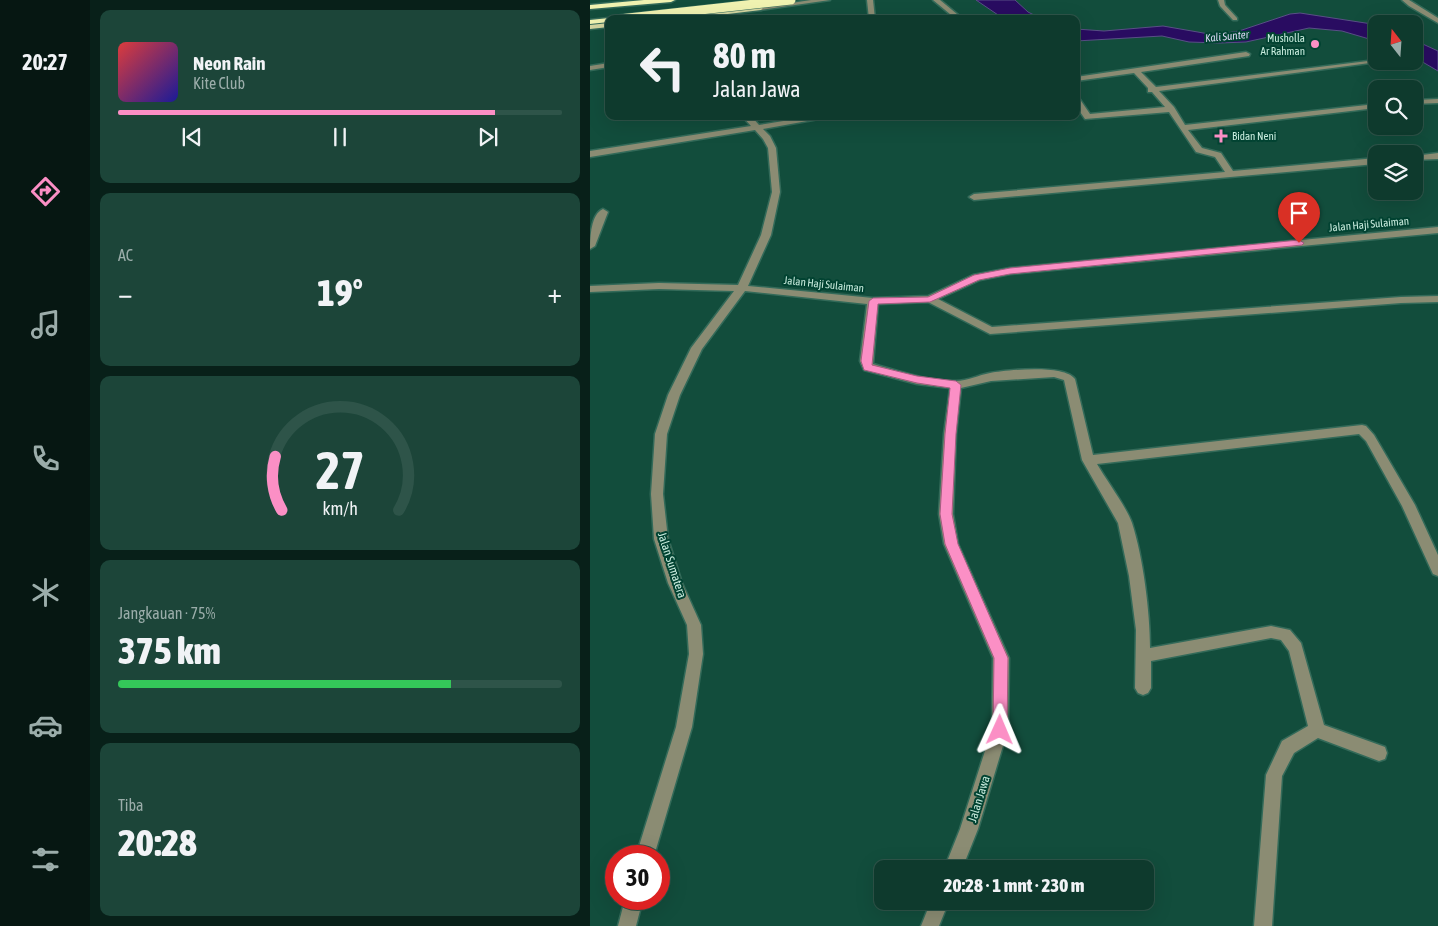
<!DOCTYPE html>
<html lang="id">
<head>
<meta charset="utf-8">
<style>
  body { margin:0; font-family:"Asap Condensed",sans-serif; background:#1c4539; color:#f1f3f6; height:100vh; display:flex; flex-direction:column; font-size:19px; white-space:nowrap }
  * { box-sizing:border-box; margin:0 }
  p { font-size:16px; color:#9badaa }
  .icon { flex:none; width:28px; height:28px; fill:none; stroke:currentColor; stroke-width:2; stroke-linecap:round; stroke-linejoin:round }
  .map { position:relative; flex:1; overflow:hidden }
  .details { display:flex; flex-direction:column; gap:10px; padding:10px; background:#082019; width:500px }
  .details>* { flex:none }
  .guide { position:absolute; left:15px; top:15px; width:475px; height:105px; border-radius:10px; box-shadow:0 5px 20px #0002,0 0 0 1px #2e5449; background:#0e3a2d; color:#f1f3f6; overflow:hidden }
  .needle { width:32px; rotate:343deg }
  .tools { position:absolute; left:778px; top:15px; display:grid; gap:10px }
  .tools a { display:grid; place-items:center; width:55px; height:55px; border-radius:10px; background:#0e3a2d; box-shadow:0 5px 20px #0002,0 0 0 1px #2e5449; font-size:25px }
  .speed { position:absolute; left:15px; top:845px; display:flex; gap:10px; font-size:25px; font-weight:700; text-align:center }
  .speed>* { display:grid; place-content:center; width:65px; height:65px; border-radius:50%; background:#0e3a2d; box-shadow:0 5px 20px #0002,0 0 0 1px #2e5449; line-height:1 }
  .speed .limit { border:8px solid #d22; background:#fff; color:#111 }
  .pin { position:absolute; display:grid; place-items:center; width:42px; height:42px; color:#fff; margin:-51px -21px; border-radius:50% 50% 50% 0; rotate:-45deg; box-shadow:0 0 5px #0007 }
  .pin .icon { rotate:45deg }
  .me { position:absolute; width:55px; margin:-28px; rotate:1deg; stroke-linejoin:round; filter:drop-shadow(0 0 4px #0008) }
  .turn { display:flex; align-items:center; gap:18px; height:105px; padding:0 25px; font-size:22px }
  .turn .icon { width:65px; height:65px; stroke-width:2.5 }
  .turn b { display:block; font-size:35px; line-height:42px }
  .big { font-size:38px; font-weight:800; line-height:1.1 }
  .details .widget { flex:1; display:flex; flex-direction:column; justify-content:center; gap:8px; min-width:0; padding:0 18px; border-radius:10px; background:#1c4539 }
  .details .dial { align-items:center; gap:0 }
  .dial svg { height:130px; overflow:visible; fill:none; stroke:#2e5449; stroke-width:7; stroke-linecap:round; text-anchor:middle }
  .dial text { fill:#f1f3f6; stroke:none }
  .song { display:flex; align-items:center; gap:15px }
  .cover { width:60px; height:60px; border-radius:8px; background:linear-gradient(135deg,hsl(0 70% 55%),hsl(240 70% 35%)) }
  .played { height:5px; border-radius:2px; background:linear-gradient(90deg,#fb8fc5 85%,#2e5449 85%) }
  .keys { display:flex; justify-content:space-around; direction:ltr }
  .heat { display:flex; justify-content:space-between; align-items:center; font-size:28px; direction:ltr }
  .charge { height:8px; border-radius:4px; background:linear-gradient(90deg,#34c759 75%,#2e5449 0) }
  .trip { position:absolute; left:284px; top:860px; width:280px; height:50px; border-radius:10px; background:#0e3a2d; box-shadow:0 5px 20px #0002,0 0 0 1px #2e5449; font-weight:800; line-height:50px; text-align:center }
  main { display:flex; flex:1; min-height:0 }
  .tabs { display:flex; flex-direction:column; width:90px; justify-content:space-around; align-items:center; background:#061712; color:#9badaa }
  .tabs .icon { width:35px; height:35px }
  .tabs .active { color:#fb8fc5 }
  .tabs b { font-size:22px; color:#f1f3f6 }
  .map>svg:first-child { display:block }
</style>
</head>
<body>
<main>
<nav class="tabs">
<b>20:27</b>
<svg class="icon active" aria-label="directions" viewBox="0 0 24 24"><path d="M12 3l9 9-9 9-9-9zM9 14v-3h6M13 9l2 2-2 2"/></svg>
<svg class="icon" aria-label="music" viewBox="0 0 24 24"><path d="M9 18V5l10-2v13"/><circle cx="6" cy="18" r="3"/><circle cx="16" cy="16" r="3"/></svg>
<svg class="icon" aria-label="phone" viewBox="0 0 24 24"><path d="M5 4h4l2 5-3 2q2 4 5 5l2-3 5 2v4C11 20 4 13 5 4z"/></svg>
<svg class="icon" aria-label="climate" viewBox="0 0 24 24"><path d="M12 3v18M4 7l16 10M4 17L20 7"/></svg>
<svg class="icon" aria-label="car" viewBox="0 0 24 24"><path d="M5 17H2v-5l4-1 3-4h7l3 4 3 1v5h-3M9 17h6M6 11h13"/><circle cx="7" cy="17" r="2"/><circle cx="17" cy="17" r="2"/></svg>
<svg class="icon" aria-label="filters" viewBox="0 0 24 24"><path d="M4 7h16M4 17h16"/><circle cx="9" cy="7" r="2"/><circle cx="15" cy="17" r="2"/></svg>
</nav>
<section class="details">
<div class="widget">
<div class="song"><i class="cover"></i><div><b>Neon Rain</b><p>Kite Club</p></div></div>
<div class="played"></div>
<div class="keys"><svg class="icon" aria-label="previous" viewBox="0 0 24 24"><path d="M18 5L8 12l10 7zM5 5v14"/></svg><svg class="icon" aria-label="pause" viewBox="0 0 24 24"><path d="M8 5v14M16 5v14"/></svg><svg class="icon" aria-label="next" viewBox="0 0 24 24"><path d="M6 5l10 7-10 7zM19 5v14"/></svg></div>
</div>
<div class="widget"><p>AC</p>
<div class="heat"><a>−</a><b class="big">19°</b><a>+</a></div>
</div>
<div class="widget dial"><svg viewBox="0 0 100 80">
<path d="M14 69A42 42 0 1 1 86 69"/>
<path d="M14 69A42 42 0 0 1 10 36" stroke="#fb8fc5"/>
<text x="50" y="56" font-size="32" font-weight="700">27</text>
<text x="50" y="72" font-size="11">km/h</text>
</svg></div>
<div class="widget"><p>Jangkauan · 75%</p><b class="big">375 km</b><div class="charge"></div></div>
<div class="widget"><p>Tiba</p><b class="big">20:28</b></div>
</section>
<div class="map">
<svg width="848" height="926" viewBox="0 0 848 926">
  <rect width="100%" height="100%" fill="#124d3c"/>
  <!-- water -->
  <g fill="#290c61" stroke="#594f86">
    <path d="M 386,0 L 425,0 L 438,12 L 452,19 L 414,19 Z"/>
    <path d="M 710,13 L 782,24 L 786,26 L 786,41 L 752,31 L 719,28 L 656,42 L 630,43 L 599,42 L 572,36 L 486,41 L 486,29 L 514,31 L 573,26 L 625,35 L 649,31 L 700,14 Z"/>
    <path d="M 824,40 L 848,51 L 848,71 L 824,57 Z"/>
  </g>
  <g fill="none" stroke-linecap="round" stroke-linejoin="round">
    <defs>
      <g id="minor">
        <path d="M 221,0 L 240,0 L 171,10 L 168,8 Z"/>
        <path d="M 277,0 L 283,0 L 285,19 L 279,19 Z"/>
        <path d="M 343,0 L 350,0 L 373,19 L 366,19 Z"/>
        <path d="M 628,0 L 634,0 L 635,5 L 647,18 L 647,20 L 643,20 L 630,6 Z"/>
        <path d="M 812,0 L 819,0 L 848,18 L 848,23 L 819,6 Z"/>
        <path d="M 656,52 L 660,54 L 659,56 L 551,72 L 566,87 L 786,60 L 786,61 L 795,61 L 569,91 L 584,107 L 595,125 L 786,104 L 786,108 L 598,130 L 612,148 L 631,153 L 643,171 L 786,158 L 786,164 L 384,200 L 379,197 L 384,194 L 635,172 L 625,157 L 606,152 L 579,112 L 495,119 L 486,106 L 486,98 L 489,98 L 500,114 L 575,107 L 562,92 L 558,92 L 558,88 L 544,73 L 486,81 L 486,77 Z"/>
        <path d="M 19,63 L 19,67 L 0,70 L 0,66 Z"/>
        <path d="M 848,99 L 848,103 L 824,104 L 824,100 Z"/>
        <path d="M 152,116 L 161,116 L 169,125 L 224,116 L 245,116 L 173,129 L 180,136 L 186,148 L 190,192 L 181,235 L 158,286 L 283,298 L 338,296 L 383,275 L 420,268 L 848,227 L 848,233 L 420,274 L 390,280 L 348,299 L 402,327 L 811,297 L 848,296 L 848,302 L 811,303 L 400,334 L 338,302 L 288,304 L 283,364 C 309,371 338,382 366,381 C 377,381 389,375 400,373 C 417,370 474,364 485,379 L 503,455 L 772,425 L 776,426 L 784,435 L 825,505 L 848,555 L 848,576 L 843,574 L 812,506 L 776,441 L 769,434 L 507,464 C 516,480 536,506 542,523 C 553,557 560,612 560,648 L 681,626 L 700,630 L 711,643 L 734,725 L 795,747 L 797,753 L 795,759 L 789,761 L 728,738 L 704,753 L 692,776 L 682,926 L 664,926 L 676,775 L 692,741 L 718,726 L 699,651 L 691,640 L 681,638 L 561,661 L 561,688 L 558,693 L 553,695 L 548,693 L 545,688 L 546,630 L 539,576 L 528,523 L 492,460 L 474,380 L 464,377 L 401,381 L 371,388 L 366,434 L 363,514 L 368,544 L 419,658 L 418,729 L 388,829 L 372,869 L 354,869 L 370,829 L 402,729 L 403,658 L 354,544 L 349,514 L 354,434 L 360,388 L 327,384 L 274,370 L 270,361 L 277,304 L 155,291 L 112,349 L 90,395 L 77,434 L 73,494 L 78,539 L 92,583 L 111,625 L 113,654 L 102,727 L 64,856 L 46,856 L 86,727 L 99,654 L 97,625 L 78,583 L 64,539 L 61,494 L 65,434 L 78,395 L 101,348 L 144,291 L 69,289 L 0,292 L 0,286 L 69,283 L 148,285 L 171,235 L 182,192 L 178,148 L 173,139 L 165,130 L 0,157 L 0,151 L 161,126 Z"/>
        <path d="M 848,153 L 848,159 L 824,160 L 824,156 Z"/>
        <path d="M 13,209 L 18,212 L 5,246 L 0,249 C 0,237 1,214 13,209 Z"/>
        <path d="M 35,899 L 53,899 L 46,926 L 28,926 Z"/>
        <path d="M 341,901 L 359,901 L 349,926 L 331,926 Z"/>
      </g>
      <g id="major">
        <path d="M 174,0 L 180,0 L 171,10 L 96,19 L 74,19 L 169,6 Z"/>
        <path d="M 19,23 L 19,27 L 0,29 L 0,25 Z"/>
      </g>
      <g id="highway">
        <path d="M 54,0 L 85,0 L 81,2 L 0,9 L 0,5 Z"/>
        <path d="M 19,18 L 22,19 L 19,19 L 19,22 L 0,24 L 0,20 Z"/>
      </g>
    </defs>
    <!-- minor casing -->
    <use href="#minor" stroke="#336a59" stroke-width="3"/>
    <!-- major casing -->
    <use href="#major" stroke="#336a59" stroke-width="3"/>
    <!-- highway casing -->
    <use href="#highway" stroke="#336a59" stroke-width="3"/>
    <!-- minor -->
    <use href="#minor" fill="#8b8c73" fill-rule="evenodd"/>
    <!-- major -->
    <use href="#major" fill="#d3d5a0" fill-rule="evenodd"/>
    <!-- highway -->
    <use href="#highway" fill="#f0f2b1" fill-rule="evenodd"/>
    <defs>
      <path id="highway-bridge" d="M 29,19 L 201,0"/>
    </defs>
    <!-- highway-bridge casing -->
    <use href="#highway-bridge" stroke="#336a59" stroke-width="10" stroke-linecap="butt"/>
    <!-- highway-bridge -->
    <use href="#highway-bridge" stroke="#f0f2b1" stroke-width="9"/>
  </g>
  <!-- route -->
  <path fill="#fb8fc5" stroke="#a35d80" d="M 709,240 L 714,243 L 712,245 L 420,274 L 389,280 L 340,302 L 288,304 L 282,365 L 327,376 L 366,381 L 371,385 L 366,434 L 362,514 L 368,544 L 418,658 L 417,730 L 415,734 L 410,736 L 405,734 L 403,730 L 404,658 L 355,544 L 350,514 L 355,434 L 360,388 L 327,383 L 274,370 L 271,361 L 279,301 L 283,298 L 338,297 L 384,275 L 420,268 Z"/>
  <!-- markers -->
  <g fill="#fb8fc5" stroke="#024332" stroke-width="2">
    <circle cx="725" cy="44" r="5"/>
    <path d="M628.5 128.5h5v5h5v5h-5v5h-5v-5h-5v-5h5z"/>
  </g>
  <g text-anchor="middle" dominant-baseline="central" stroke-width="4" stroke-linejoin="round" paint-order="stroke">
    <!-- far-water labels -->
    <g font-size="11" font-style="italic" fill="#dbd8f5" stroke="#024332">
      <text transform="translate(637 36) rotate(-5)">Kali Sunter</text>
    </g>
    <!-- far-poi labels -->
    <g font-size="11" fill="#c9ecde" stroke="#024332" text-anchor="end">
      <text x="715" y="38">Musholla<tspan x="715" dy="13">Ar Rahman</tspan></text>
      <text x="642" y="136" text-anchor="start">Bidan Neni</text>
    </g>
    <!-- far-street labels -->
    <g font-size="11" fill="#c9ecde" stroke="#024332">
      <text transform="translate(779 224) rotate(-5)">Jalan Haji Sulaiman</text>
      <text transform="translate(234 284) rotate(6)">Jalan Haji Sulaiman</text>
    </g>
    <!-- street labels -->
    <g font-size="12" fill="#c9ecde" stroke="#024332">
      <text transform="translate(82 565) rotate(72)">Jalan Sumatera</text>
      <text transform="translate(389 799) rotate(-73)">Jalan Jawa</text>
    </g>
  </g>
</svg>
<div class="tools">
<a><svg class="needle" viewBox="-14 -14 28 28"><path d="M0-13l5 13h-10z" fill="#e53935"/><path d="M0 13l5-13h-10z" fill="#9badaa"/></svg></a>
<a><svg class="icon" aria-label="search" viewBox="0 0 24 24"><circle cx="10" cy="10" r="6"/><path d="M15 15l6 6"/></svg></a>
<a><svg class="icon" aria-label="layers" viewBox="0 0 24 24"><path d="M12 4l9 5-9 5-9-5zM3 14l9 5 9-5"/></svg></a>
</div>
<div class="speed"><div class="limit">30</div></div>
<div class="pin" style="left:709px;top:243px;background:#d93025"><svg class="icon" aria-label="arrive" viewBox="0 0 24 24"><path d="M6 21V4h12l-3 4 3 4H6"/></svg></div>
<svg class="me" style="left:410px;top:730px" viewBox="-20 -20 40 40"><path d="M0-17L14 15 0 8-14 15z" fill="#fb8fc5" stroke="#fff" stroke-width="4"/></svg>
<div class="trip">20:28 · 1 mnt · 230 m</div>
<div class="guide">
<div class="turn"><svg class="icon" aria-label="left" viewBox="0 0 24 24"><path d="M17 20v-9H6M10 6l-5 5 5 5"/></svg><div><b>80 m</b>Jalan Jawa</div></div>
</div>
</div>
</main>
</body>
</html>
